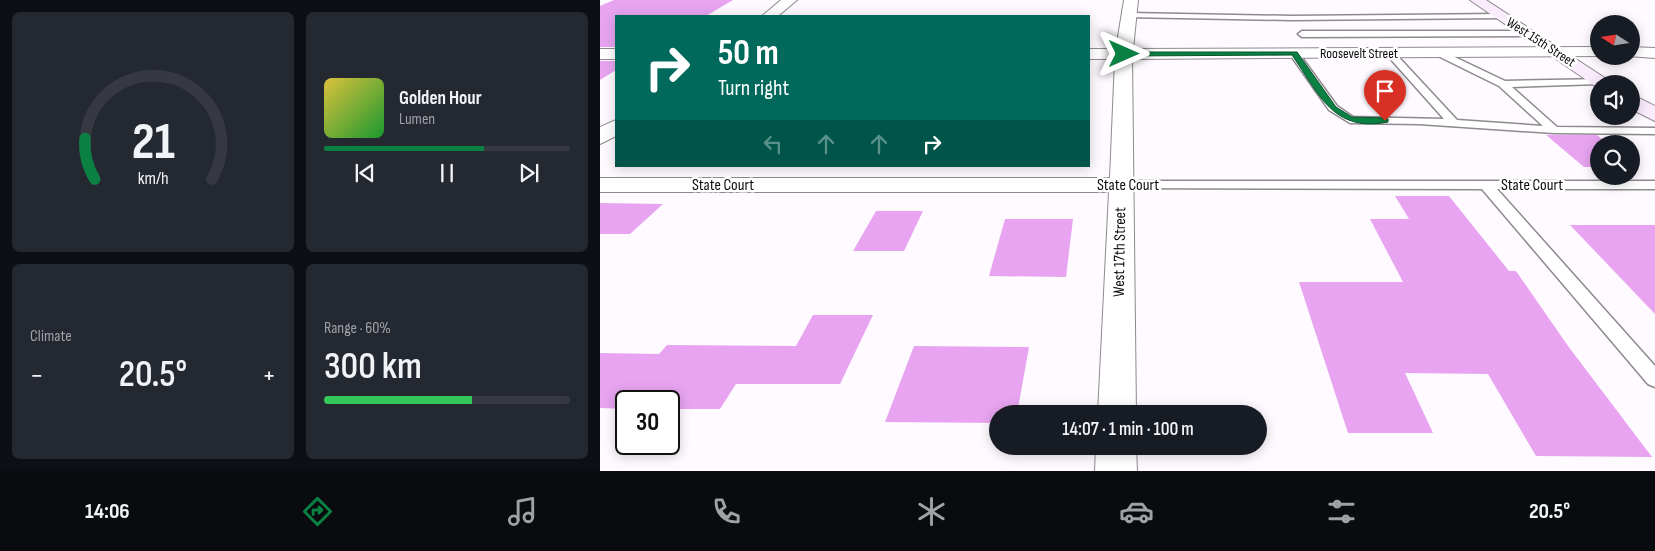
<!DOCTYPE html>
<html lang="en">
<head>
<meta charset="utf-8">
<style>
  body { margin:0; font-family:"Sofia Sans Condensed",sans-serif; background:#242831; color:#f1f3f6; height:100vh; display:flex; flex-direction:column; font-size:19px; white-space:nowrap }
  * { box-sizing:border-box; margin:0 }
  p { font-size:16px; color:#9ea1a6 }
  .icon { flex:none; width:28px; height:28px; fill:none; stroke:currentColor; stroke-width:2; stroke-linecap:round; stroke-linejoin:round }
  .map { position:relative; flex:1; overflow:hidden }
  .drawer { display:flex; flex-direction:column; gap:12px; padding:12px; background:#0d0f14; width:600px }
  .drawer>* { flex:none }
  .hud { position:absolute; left:15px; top:15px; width:475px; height:152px; border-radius:0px; box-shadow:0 2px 12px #0003; background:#00695c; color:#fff; overflow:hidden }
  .needle { width:32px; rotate:282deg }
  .fabs { position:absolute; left:990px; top:15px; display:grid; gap:10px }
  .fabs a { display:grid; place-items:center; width:50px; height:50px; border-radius:50%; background:#171b24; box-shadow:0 2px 12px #0003; font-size:25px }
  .speed { position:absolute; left:15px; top:390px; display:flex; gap:10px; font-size:25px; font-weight:700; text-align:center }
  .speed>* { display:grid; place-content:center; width:65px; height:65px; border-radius:50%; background:#171b24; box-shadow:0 2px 12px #0003; line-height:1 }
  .speed .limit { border:2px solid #111; border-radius:8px; background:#fff; color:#111 }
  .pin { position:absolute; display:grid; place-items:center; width:42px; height:42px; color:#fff; margin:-51px -21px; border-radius:50% 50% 50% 0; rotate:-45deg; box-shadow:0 0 5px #0007 }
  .pin .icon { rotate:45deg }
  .me { position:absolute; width:55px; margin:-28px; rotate:90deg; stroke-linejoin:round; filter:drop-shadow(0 0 4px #0008) }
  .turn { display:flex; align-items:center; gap:18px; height:105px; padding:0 20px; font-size:22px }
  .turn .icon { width:65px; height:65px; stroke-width:2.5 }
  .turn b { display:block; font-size:35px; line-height:42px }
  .lanes { display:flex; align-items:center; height:48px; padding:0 20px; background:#0003; justify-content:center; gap:25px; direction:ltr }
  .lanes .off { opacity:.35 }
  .big { font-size:38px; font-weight:600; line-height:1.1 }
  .drawer .widget { flex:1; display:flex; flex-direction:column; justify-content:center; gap:8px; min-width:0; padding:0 18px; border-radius:8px; background:#242831 }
  .drawer .dial { align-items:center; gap:0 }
  .dial svg { height:130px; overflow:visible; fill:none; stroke:#363941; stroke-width:7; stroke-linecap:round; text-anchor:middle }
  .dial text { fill:#f1f3f6; stroke:none }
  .song { display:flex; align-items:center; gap:15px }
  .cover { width:60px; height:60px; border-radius:8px; background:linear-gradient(135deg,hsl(50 70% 55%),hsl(130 70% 35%)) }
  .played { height:5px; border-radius:2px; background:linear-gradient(90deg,#0b8043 65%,#363941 65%) }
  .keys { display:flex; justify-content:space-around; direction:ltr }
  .heat { display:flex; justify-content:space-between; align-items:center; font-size:28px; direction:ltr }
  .charge { height:8px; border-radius:4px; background:linear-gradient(90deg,#34c759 60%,#363941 0) }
  .drawer .tiles { flex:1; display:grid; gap:12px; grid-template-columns:repeat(2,1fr) }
  .trip { position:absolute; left:389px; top:405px; width:278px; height:50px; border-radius:25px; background:#171b24; box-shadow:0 2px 12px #0003; font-weight:600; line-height:50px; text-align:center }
  .tab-bar { display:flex; height:80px; justify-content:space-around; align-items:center; background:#090b0e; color:#9ea1a6 }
  .tab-bar .icon { width:35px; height:35px }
  .tab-bar .active { color:#0b8043 }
  .tab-bar b { font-size:22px; color:#f1f3f6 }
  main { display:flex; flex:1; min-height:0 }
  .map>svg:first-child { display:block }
</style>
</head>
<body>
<main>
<section class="drawer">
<div class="tiles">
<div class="widget dial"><svg viewBox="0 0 100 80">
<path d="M14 69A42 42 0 1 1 86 69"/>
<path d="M14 69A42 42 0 0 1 8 44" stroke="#0b8043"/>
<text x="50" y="56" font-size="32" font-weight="700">21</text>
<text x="50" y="72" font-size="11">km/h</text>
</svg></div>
<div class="widget">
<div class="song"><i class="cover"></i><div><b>Golden Hour</b><p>Lumen</p></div></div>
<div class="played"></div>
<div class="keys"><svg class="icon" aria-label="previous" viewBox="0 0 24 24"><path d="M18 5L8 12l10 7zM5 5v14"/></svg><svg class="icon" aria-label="pause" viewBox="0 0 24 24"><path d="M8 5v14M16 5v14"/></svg><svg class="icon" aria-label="next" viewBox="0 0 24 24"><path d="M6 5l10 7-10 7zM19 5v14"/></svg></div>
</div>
<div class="widget"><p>Climate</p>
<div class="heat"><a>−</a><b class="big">20.5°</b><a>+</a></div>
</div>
<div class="widget"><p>Range · 60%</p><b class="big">300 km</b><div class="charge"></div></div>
</div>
</section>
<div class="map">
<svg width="1055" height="471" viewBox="0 0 1055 471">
  <rect width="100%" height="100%" fill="#fefaff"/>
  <!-- building -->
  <g fill="#e8a4f1">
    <path d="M 14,0 L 133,0 L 106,16 L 16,16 L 16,47 L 0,47 L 0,6 Z"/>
    <path d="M 0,61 L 16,61 L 16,70 L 0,80 Z"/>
    <path d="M 946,135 L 997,135 L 1008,144 L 999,144 L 999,167 L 984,167 Z"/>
    <path d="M 795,196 L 849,196 L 909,271 L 916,271 L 968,346 L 1052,457 L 936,456 L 888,374 L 805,373 L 833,433 L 748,433 L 699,282 L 803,282 L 770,219 L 809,219 Z"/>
    <path d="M 0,203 L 63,204 L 30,234 L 0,234 Z"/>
    <path d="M 276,211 L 323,211 L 304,251 L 253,251 Z"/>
    <path d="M 405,219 L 473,219 L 466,277 L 389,276 Z"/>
    <path d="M 970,225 L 1055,225 L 1055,314 Z"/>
    <path d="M 213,315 L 273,315 L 240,384 L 136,384 L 120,409 L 69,409 L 69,401 L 26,401 L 26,409 L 0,408 L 0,353 L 59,354 L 67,345 L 196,346 Z"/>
    <path d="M 314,346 L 429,347 L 417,414 L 398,414 L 398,423 L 285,422 Z"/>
  </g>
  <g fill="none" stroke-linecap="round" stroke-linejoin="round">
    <defs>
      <g id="service">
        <path d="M 529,13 L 691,16 L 901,14 L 905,16 L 901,18 L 691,20 L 526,17 L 526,13 Z"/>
        <path d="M 928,31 L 931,32 L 931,36 L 702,37 L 698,34 L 702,31 Z"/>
        <path d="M 790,50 L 793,51 L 857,120 L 943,126 L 899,86 L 836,55 L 836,51 L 842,51 L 905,81 L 1004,79 L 1004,83 L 999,84 L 912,87 L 957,127 L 1055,128 L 1055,134 L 954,133 L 819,124 L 750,123 L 729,110 L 689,53 L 697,51 L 737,106 L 753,117 L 844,119 L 787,55 L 785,53 Z"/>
        <path d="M 521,181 L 1055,181 L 1055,189 L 897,189 L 1055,366 L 1055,387 L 1048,384 L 882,189 L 516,188 L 514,185 Z"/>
      </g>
      <g id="minor">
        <path d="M 181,0 L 197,0 L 178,16 L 162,16 Z"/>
        <path d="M 524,0 L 538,0 L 533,49 L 999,47 L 999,56 L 1002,56 L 532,59 L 536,414 L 498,414 L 509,192 L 0,192 L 0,178 L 510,178 L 515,59 L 489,59 L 489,49 L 516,49 Z"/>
        <path d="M 1031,47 L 1055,48 L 1055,58 L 1028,56 L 1031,56 Z"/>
        <rect x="0" y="49" width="16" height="10"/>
        <path d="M 16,120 L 16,136 L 0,144 L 0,127 Z"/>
        <path d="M 496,446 L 536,446 L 537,471 L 495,471 Z"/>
      </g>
      <g id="secondary">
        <path d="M 870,0 L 886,0 L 1014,84 L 999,84 L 998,88 Z"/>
        <path d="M 1031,94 L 1055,106 L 1055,121 L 1031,109 Z"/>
      </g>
    </defs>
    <!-- service casing -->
    <use href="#service" stroke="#8e898e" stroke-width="3"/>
    <!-- minor casing -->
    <use href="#minor" stroke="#8e898e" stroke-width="2"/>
    <!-- secondary casing -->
    <use href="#secondary" stroke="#8e898e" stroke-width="2"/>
    <!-- service -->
    <use href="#service" fill="#fff" fill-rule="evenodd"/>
    <!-- minor -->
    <use href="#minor" fill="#fff" fill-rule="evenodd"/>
    <!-- secondary -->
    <use href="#secondary" fill="#fbecfd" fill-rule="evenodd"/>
  </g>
  <!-- route -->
  <path fill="#0b8043" stroke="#07532c" d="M 697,52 L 736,107 L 752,117 L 785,118 L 788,119 L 788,122 C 733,133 719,94 692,55 L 524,56 L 520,54 L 524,52 Z"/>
  <g text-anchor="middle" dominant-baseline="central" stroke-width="5" stroke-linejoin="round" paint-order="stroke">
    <!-- far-street labels -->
    <g font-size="14" fill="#0d0b0d" stroke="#fff">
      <text transform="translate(941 42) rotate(33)">West 15th Street</text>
      <text x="759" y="53">Roosevelt Street</text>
    </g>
    <!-- street labels -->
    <g font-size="16" fill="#0d0b0d" stroke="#fff">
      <text x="123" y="185">State Court</text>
      <text x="528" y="185">State Court</text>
      <text x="932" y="185">State Court</text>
      <text transform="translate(520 252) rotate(-89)">West 17th Street</text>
    </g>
  </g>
</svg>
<div class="fabs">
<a><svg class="needle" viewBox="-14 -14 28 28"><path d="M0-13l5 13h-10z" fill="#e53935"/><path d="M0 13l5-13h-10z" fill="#9ea1a6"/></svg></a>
<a><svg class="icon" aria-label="sound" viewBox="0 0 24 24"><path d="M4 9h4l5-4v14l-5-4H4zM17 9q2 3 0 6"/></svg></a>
<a><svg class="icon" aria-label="search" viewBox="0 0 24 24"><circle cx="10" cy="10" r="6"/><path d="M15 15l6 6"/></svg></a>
</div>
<div class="speed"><div class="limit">30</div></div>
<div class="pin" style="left:785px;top:121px;background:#d93025"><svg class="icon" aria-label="arrive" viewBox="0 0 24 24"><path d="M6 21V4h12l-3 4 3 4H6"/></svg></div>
<svg class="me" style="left:524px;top:54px" viewBox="-20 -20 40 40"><path d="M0-17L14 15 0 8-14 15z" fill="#0b8043" stroke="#fff" stroke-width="4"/></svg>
<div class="trip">14:07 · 1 min · 100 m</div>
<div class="hud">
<div class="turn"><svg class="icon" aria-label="right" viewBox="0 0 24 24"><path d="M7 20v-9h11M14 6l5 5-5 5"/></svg><div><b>50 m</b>Turn right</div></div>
<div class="lanes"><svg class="icon off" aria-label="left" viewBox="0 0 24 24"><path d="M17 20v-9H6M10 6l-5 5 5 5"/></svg><svg class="icon off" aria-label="ahead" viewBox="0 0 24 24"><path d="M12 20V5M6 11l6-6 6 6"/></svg><svg class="icon off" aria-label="ahead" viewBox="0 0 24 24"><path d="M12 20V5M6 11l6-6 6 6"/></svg><svg class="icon" aria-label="right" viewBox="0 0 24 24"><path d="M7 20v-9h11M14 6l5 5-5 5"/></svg></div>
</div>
</div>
</main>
<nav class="tab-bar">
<b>14:06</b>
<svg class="icon active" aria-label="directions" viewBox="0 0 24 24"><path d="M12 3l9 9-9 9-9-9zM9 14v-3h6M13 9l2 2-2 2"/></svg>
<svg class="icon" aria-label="music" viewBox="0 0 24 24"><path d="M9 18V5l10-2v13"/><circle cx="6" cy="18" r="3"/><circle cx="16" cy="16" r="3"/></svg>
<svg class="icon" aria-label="phone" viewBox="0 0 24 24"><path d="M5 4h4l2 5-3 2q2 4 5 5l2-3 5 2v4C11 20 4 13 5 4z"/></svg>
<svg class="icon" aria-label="climate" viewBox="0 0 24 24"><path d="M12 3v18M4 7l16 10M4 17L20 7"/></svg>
<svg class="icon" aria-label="car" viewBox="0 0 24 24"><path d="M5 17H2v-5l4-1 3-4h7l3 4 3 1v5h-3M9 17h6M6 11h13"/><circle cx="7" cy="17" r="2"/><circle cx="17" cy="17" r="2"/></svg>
<svg class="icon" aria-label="filters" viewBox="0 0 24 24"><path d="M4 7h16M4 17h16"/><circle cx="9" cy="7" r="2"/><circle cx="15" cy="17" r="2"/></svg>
<b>20.5°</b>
</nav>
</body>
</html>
